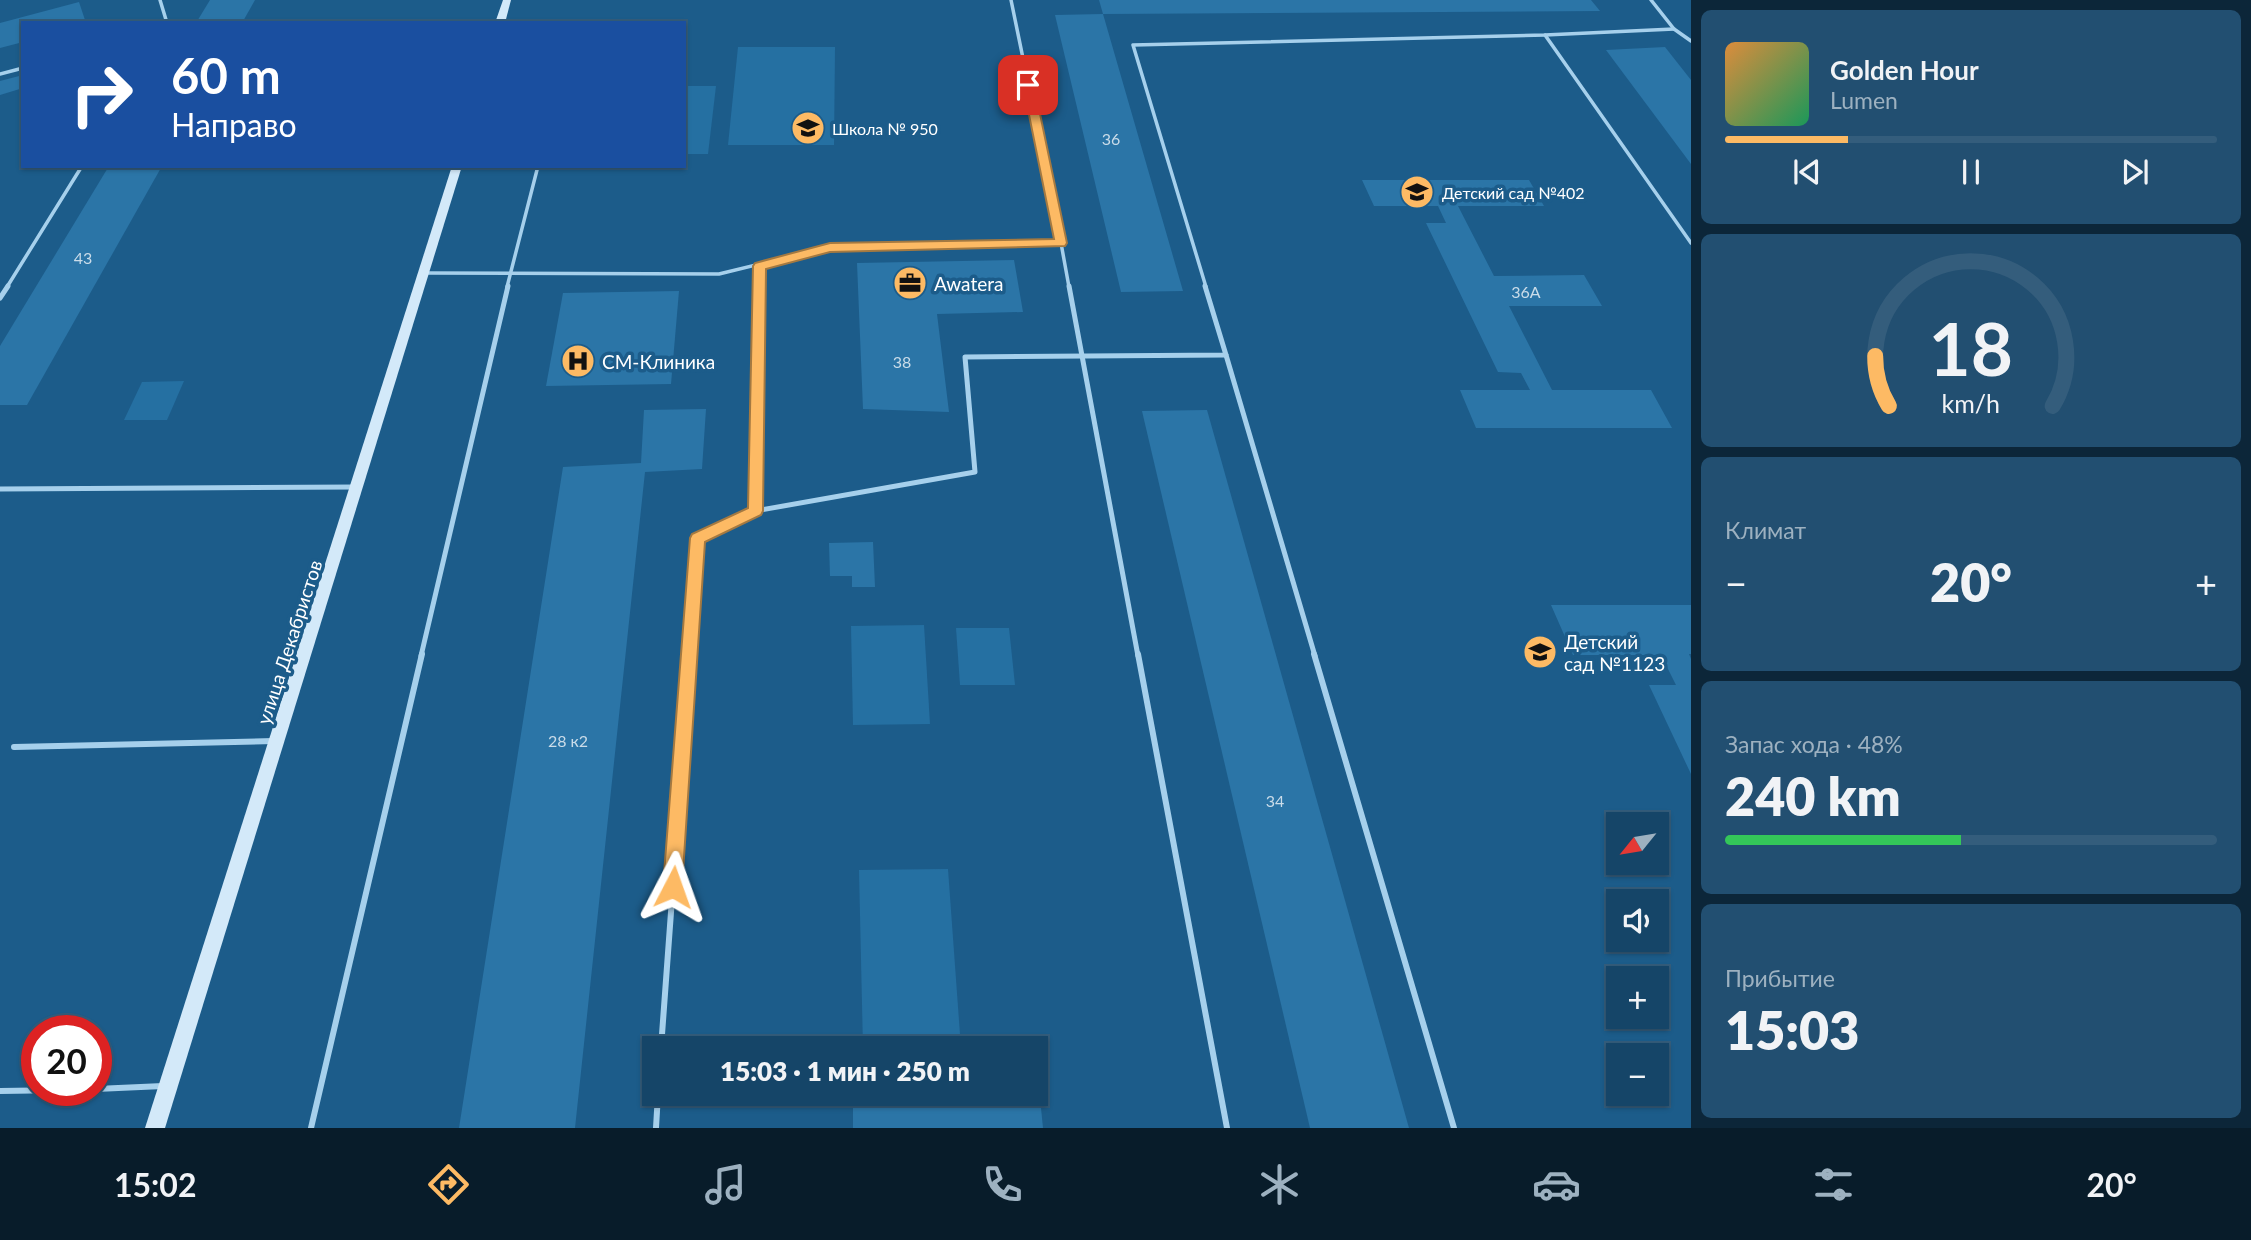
<!DOCTYPE html>
<html lang="ru">
<head>
<meta charset="utf-8">
<style>
  body { margin:0; font-family:Lato,sans-serif; background:#224f71; color:#f1f3f6; height:100vh; display:flex; flex-direction:column; font-size:26px; white-space:nowrap }
  * { box-sizing:border-box; margin:0 }
  p { font-size:23px; color:#9db1c0 }
  .icon { flex:none; width:38px; height:38px; fill:none; stroke:currentColor; stroke-width:2; stroke-linecap:round; stroke-linejoin:round }
  .map { position:relative; flex:1; overflow:hidden }
  .sheet { display:flex; flex-direction:column; gap:10px; padding:10px; background:#0c2639; width:560px }
  .sheet>* { flex:none }
  .top-card { position:absolute; left:21px; top:21px; width:665px; height:147px; border-radius:0px; box-shadow:0 2px 5px #0004,0 0 0 2px #345d7c; background:#1a4fa0; color:#fff; overflow:hidden }
  .needle { width:46px; rotate:240deg }
  .tools { position:absolute; left:1606px; top:812px; display:grid; gap:14px }
  .tools a { display:grid; place-items:center; width:63px; height:63px; border-radius:0px; background:#154568; box-shadow:0 2px 5px #0004,0 0 0 2px #345d7c; font-size:35px }
  .speed { position:absolute; left:21px; top:1015px; display:flex; gap:14px; font-size:35px; font-weight:700; text-align:center }
  .speed>* { display:grid; place-content:center; width:91px; height:91px; border-radius:50%; background:#154568; box-shadow:0 2px 5px #0004,0 0 0 2px #345d7c; line-height:1 }
  .speed .limit { border:10px solid #d22; background:#fff; color:#111 }
  .pin { position:absolute; display:grid; place-items:center; width:60px; height:60px; color:#fff; margin:-30px; border-radius:14px; box-shadow:0 4px 10px #0006 }
  .me { position:absolute; width:77px; margin:-38px; rotate:4deg; stroke-linejoin:round; filter:drop-shadow(0 0 5px #0008) }
  .turn { display:flex; align-items:center; gap:24px; height:147px; padding:0 35px; font-size:32px }
  .turn .icon { width:91px; height:91px; stroke-width:2.5 }
  .turn b { display:block; font-size:49px; line-height:60px }
  .big { font-size:52px; font-weight:800; line-height:1.1 }
  .sheet .card { flex:1; display:flex; flex-direction:column; justify-content:center; gap:10px; min-width:0; padding:0 24px; border-radius:10px; background:#224f71 }
  .sheet .dial { align-items:center; gap:0 }
  .dial svg { height:182px; overflow:visible; fill:none; stroke:#345d7c; stroke-width:7; stroke-linecap:round; text-anchor:middle }
  .dial text { fill:#f1f3f6; stroke:none }
  .song { display:flex; align-items:center; gap:21px }
  .cover { width:84px; height:84px; border-radius:10px; background:linear-gradient(135deg,hsl(30 70% 55%),hsl(150 70% 35%)) }
  .played { height:7px; border-radius:4px; background:linear-gradient(90deg,#fdba64 25%,#345d7c 25%) }
  .keys { display:flex; justify-content:space-around; direction:ltr }
  .heat { display:flex; justify-content:space-between; align-items:center; font-size:38px; direction:ltr }
  .charge { height:10px; border-radius:5px; background:linear-gradient(90deg,#34c759 48%,#345d7c 0) }
  .trip { position:absolute; left:642px; top:1036px; width:406px; height:70px; border-radius:0px; background:#154568; box-shadow:0 2px 5px #0004,0 0 0 2px #345d7c; font-weight:800; line-height:70px; text-align:center }
  .dock { display:flex; height:112px; justify-content:space-around; align-items:center; background:#081c2a; color:#9db1c0 }
  .dock .icon { width:49px; height:49px }
  .dock .current { color:#fdba64 }
  .dock b { font-size:32px; color:#f1f3f6 }
  main { display:flex; flex:1; min-height:0 }
  .map>svg:first-child { display:block }
</style>
</head>
<body>
<main>
<div class="map">
<svg width="1691" height="1128" viewBox="0 0 1691 1128">
  <rect width="100%" height="100%" fill="#1c5c8a"/>
  <!-- green -->
  <g fill="#2570a2">
    <path d="M 738,47 L 835,47 L 834,145 L 728,145 Z"/>
    <path d="M 684,86 L 716,86 L 708,154 L 684,154 Z"/>
    <path d="M 184,381 L 167,420 L 124,420 L 142,382 Z"/>
    <path d="M 924,625 L 930,724 L 853,725 L 851,626 Z"/>
    <path d="M 956,628 L 1009,628 L 1015,685 L 960,685 Z"/>
    <path d="M 948,869 L 961,1048 L 863,1048 L 859,870 Z"/>
  </g>
  <!-- building -->
  <g fill="#2b75a7">
    <path d="M 210,0 L 255,0 L 242,23 L 196,23 Z"/>
    <path d="M 1099,0 L 1591,0 L 1600,11 L 1103,14 L 1183,291 L 1121,292 L 1055,15 L 1103,14 Z"/>
    <path d="M 79,2 L 86,23 L 23,23 L 23,42 L 0,48 L 0,23 Z"/>
    <path d="M 1665,47 L 1691,80 L 1691,164 L 1606,50 Z"/>
    <path d="M 23,75 L 23,88 L 0,95 L 0,81 Z"/>
    <path d="M 109,166 L 162,166 L 27,405 L 0,405 L 0,346 Z"/>
    <path d="M 1362,180 L 1529,180 L 1544,206 L 1458,206 L 1494,276 L 1584,275 L 1602,306 L 1509,306 L 1552,390 L 1651,390 L 1672,428 L 1476,428 L 1460,390 L 1530,390 L 1521,373 L 1498,372 L 1426,223 L 1446,223 L 1438,206 L 1374,206 Z"/>
    <path d="M 1014,260 L 1023,312 L 937,314 L 949,412 L 863,409 L 857,263 Z"/>
    <path d="M 679,291 L 671,384 L 546,386 L 563,293 Z"/>
    <path d="M 706,409 L 702,469 L 645,472 L 575,1128 L 459,1128 L 563,467 L 641,463 L 644,410 Z"/>
    <path d="M 1207,410 L 1409,1128 L 1310,1128 L 1142,411 Z"/>
    <path d="M 873,542 L 875,587 L 852,587 L 852,576 L 830,576 L 829,543 Z"/>
    <path d="M 1551,605 L 1691,605 L 1691,654 L 1689,654 L 1691,659 L 1691,774 L 1649,685 L 1676,685 L 1661,655 L 1573,655 Z"/>
    <path d="M 1040,1098 L 1043,1128 L 853,1128 L 853,1101 Z"/>
  </g>
  <g fill="none" stroke-linecap="round" stroke-linejoin="round">
    <!-- lane-far2 -->
    <g stroke="#a6d0ec" stroke-width="3.5">
      <path d="M 160,0 L 167,23"/>
      <path d="M 1011,0 L 1061,243"/>
      <path d="M 1651,0 L 1674,29 L 1691,41"/>
      <path d="M 1545,35 L 1691,243"/>
      <path d="M 0,74 L 23,68"/>
      <path d="M 426,273 L 719,274 L 830,247 L 1061,243 L 1069,287"/>
      <path d="M 7,287 L 82,166"/>
      <path d="M 507,287 L 538,166"/>
      <path d="M 760,287 L 760,266"/>
      <path d="M 1206,287 L 1133,45 L 1545,35 L 1674,29"/>
    </g>
    <!-- lane-far1 -->
    <g stroke="#a6d0ec" stroke-width="5">
      <path d="M 1069,286 L 1138,656"/>
      <path d="M 0,298 L 8,286"/>
      <path d="M 1226,355 L 1315,656"/>
      <path d="M 0,489 L 355,487"/>
      <path d="M 755,511 L 760,286"/>
      <path d="M 421,656 L 508,286"/>
      <path d="M 689,656 L 698,538 L 755,511 L 975,472 L 965,357 L 1226,355 L 1205,286"/>
    </g>
    <!-- lane -->
    <g stroke="#a6d0ec" stroke-width="6">
      <path d="M 1138,654 L 1227,1128"/>
      <path d="M 1314,654 L 1454,1128"/>
      <path d="M 14,747 L 274,741"/>
      <path d="M 661,1048 L 690,654"/>
      <path d="M 96,1089 L 163,1086"/>
      <path d="M 0,1091 L 67,1090"/>
      <path d="M 311,1128 L 422,654"/>
      <path d="M 656,1128 L 658,1094"/>
    </g>
    <!-- secondary -->
    <g fill="#d3e9f9" fill-rule="evenodd">
      <path d="M 503,0 L 511,0 L 505,23 L 495,23 Z"/>
      <path d="M 452,166 L 462,166 L 165,1128 L 145,1128 Z"/>
    </g>
  </g>
  <!-- route -->
  <path fill="#fdba64" stroke="#a47941" stroke-width="2" d="M 1028,81 L 1034,85 L 1067,243 L 1065,246 L 830,252 L 766,269 L 763,511 L 761,515 L 705,542 L 682,887 L 679,894 L 673,897 L 666,894 L 663,887 L 690,538 L 692,534 L 748,508 L 753,266 L 755,263 L 830,243 L 1054,239 L 1023,85 Z"/>
  <!-- icons -->
  <defs>
    <symbol id="school-disc" viewBox="-11 -11 22 22"><circle r="9.5" fill="#fdba64" stroke="#1c5c8a"/><path d="M0-5L7-2L0 1L-7-2ZM-4 1L0 2.5L4 1V4Q0 6-4 4Z" fill="#111"/></symbol>
    <symbol id="office-disc" viewBox="-11 -11 22 22"><circle r="9.5" fill="#fdba64" stroke="#1c5c8a"/><path d="M-6-3h4V-5.5h4V-3h4V5H-6ZM-1-4.5V-3h2v-1.5ZM-6 0V1H6V0Z" fill="#111"/></symbol>
    <symbol id="hospital-disc" viewBox="-11 -11 22 22"><circle r="9.5" fill="#fdba64" stroke="#1c5c8a"/><path d="M-5-5h3v3.5h4V-5h3V5h-3V1.5h-4V5h-3Z" fill="#111"/></symbol>
  </defs>
  <g fill-rule="evenodd">
    <use href="#school-disc" x="789" y="109" width="38" height="38"/>
    <use href="#school-disc" x="1398" y="173" width="38" height="38"/>
    <use href="#office-disc" x="891" y="264" width="38" height="38"/>
    <use href="#hospital-disc" x="559" y="342" width="38" height="38"/>
    <use href="#school-disc" x="1521" y="633" width="38" height="38"/>
  </g>
  <g text-anchor="middle" dominant-baseline="central" stroke-width="7" stroke-linejoin="round" paint-order="stroke">
    <!-- far-poi labels -->
    <g font-size="16" fill="#fff" stroke="#1c5c8a" text-anchor="start">
      <text x="832" y="128">Школа № 950</text>
      <text x="1442" y="192">Детский сад №402</text>
    </g>
    <!-- number labels -->
    <g font-size="16" fill="#cadce9">
      <text x="1111" y="138">36</text>
      <text x="83" y="257">43</text>
      <text x="1526" y="291">36А</text>
      <text x="902" y="361">38</text>
      <text x="568" y="740">28 к2</text>
      <text x="1275" y="800">34</text>
    </g>
    <!-- poi labels -->
    <g font-size="19" fill="#fff" stroke="#1c5c8a" text-anchor="start">
      <text x="934" y="283">Awatera</text>
      <text x="602" y="361">СМ-Клиника</text>
      <text x="1564" y="641">Детский<tspan x="1564" dy="22">сад №1123</tspan></text>
    </g>
    <!-- street labels -->
    <g font-size="19" fill="#fff" stroke="#1c5c8a">
      <text transform="translate(289 642) rotate(-72)">улица Декабристов</text>
    </g>
  </g>
</svg>
<div class="tools">
<a><svg class="needle" viewBox="-14 -14 28 28"><path d="M0-13l5 13h-10z" fill="#e53935"/><path d="M0 13l5-13h-10z" fill="#9db1c0"/></svg></a>
<a><svg class="icon" aria-label="sound" viewBox="0 0 24 24"><path d="M4 9h4l5-4v14l-5-4H4zM17 9q2 3 0 6"/></svg></a>
<a>+</a>
<a>−</a>
</div>
<div class="speed"><div class="limit">20</div></div>
<div class="pin" style="left:1028px;top:85px;background:#d93025"><svg class="icon" aria-label="arrive" viewBox="0 0 24 24"><path d="M6 21V4h12l-3 4 3 4H6"/></svg></div>
<svg class="me" style="left:673px;top:887px" viewBox="-20 -20 40 40"><path d="M0-17L14 15 0 8-14 15z" fill="#fdba64" stroke="#fff" stroke-width="4"/></svg>
<div class="trip">15:03 · 1 мин · 250 m</div>
<div class="top-card">
<div class="turn"><svg class="icon" aria-label="right" viewBox="0 0 24 24"><path d="M7 20v-9h11M14 6l5 5-5 5"/></svg><div><b>60 m</b>Направо</div></div>
</div>
</div>
<section class="sheet">
<div class="card">
<div class="song"><i class="cover"></i><div><b>Golden Hour</b><p>Lumen</p></div></div>
<div class="played"></div>
<div class="keys"><svg class="icon" aria-label="previous" viewBox="0 0 24 24"><path d="M18 5L8 12l10 7zM5 5v14"/></svg><svg class="icon" aria-label="pause" viewBox="0 0 24 24"><path d="M8 5v14M16 5v14"/></svg><svg class="icon" aria-label="next" viewBox="0 0 24 24"><path d="M6 5l10 7-10 7zM19 5v14"/></svg></div>
</div>
<div class="card dial"><svg viewBox="0 0 100 80">
<path d="M14 69A42 42 0 1 1 86 69"/>
<path d="M14 69A42 42 0 0 1 8 47" stroke="#fdba64"/>
<text x="50" y="56" font-size="32" font-weight="700">18</text>
<text x="50" y="72" font-size="11">km/h</text>
</svg></div>
<div class="card"><p>Климат</p>
<div class="heat"><a>−</a><b class="big">20°</b><a>+</a></div>
</div>
<div class="card"><p>Запас хода · 48%</p><b class="big">240 km</b><div class="charge"></div></div>
<div class="card"><p>Прибытие</p><b class="big">15:03</b></div>
</section>
</main>
<nav class="dock">
<b>15:02</b>
<svg class="icon current" aria-label="directions" viewBox="0 0 24 24"><path d="M12 3l9 9-9 9-9-9zM9 14v-3h6M13 9l2 2-2 2"/></svg>
<svg class="icon" aria-label="music" viewBox="0 0 24 24"><path d="M9 18V5l10-2v13"/><circle cx="6" cy="18" r="3"/><circle cx="16" cy="16" r="3"/></svg>
<svg class="icon" aria-label="phone" viewBox="0 0 24 24"><path d="M5 4h4l2 5-3 2q2 4 5 5l2-3 5 2v4C11 20 4 13 5 4z"/></svg>
<svg class="icon" aria-label="climate" viewBox="0 0 24 24"><path d="M12 3v18M4 7l16 10M4 17L20 7"/></svg>
<svg class="icon" aria-label="car" viewBox="0 0 24 24"><path d="M5 17H2v-5l4-1 3-4h7l3 4 3 1v5h-3M9 17h6M6 11h13"/><circle cx="7" cy="17" r="2"/><circle cx="17" cy="17" r="2"/></svg>
<svg class="icon" aria-label="filters" viewBox="0 0 24 24"><path d="M4 7h16M4 17h16"/><circle cx="9" cy="7" r="2"/><circle cx="15" cy="17" r="2"/></svg>
<b>20°</b>
</nav>
</body>
</html>
